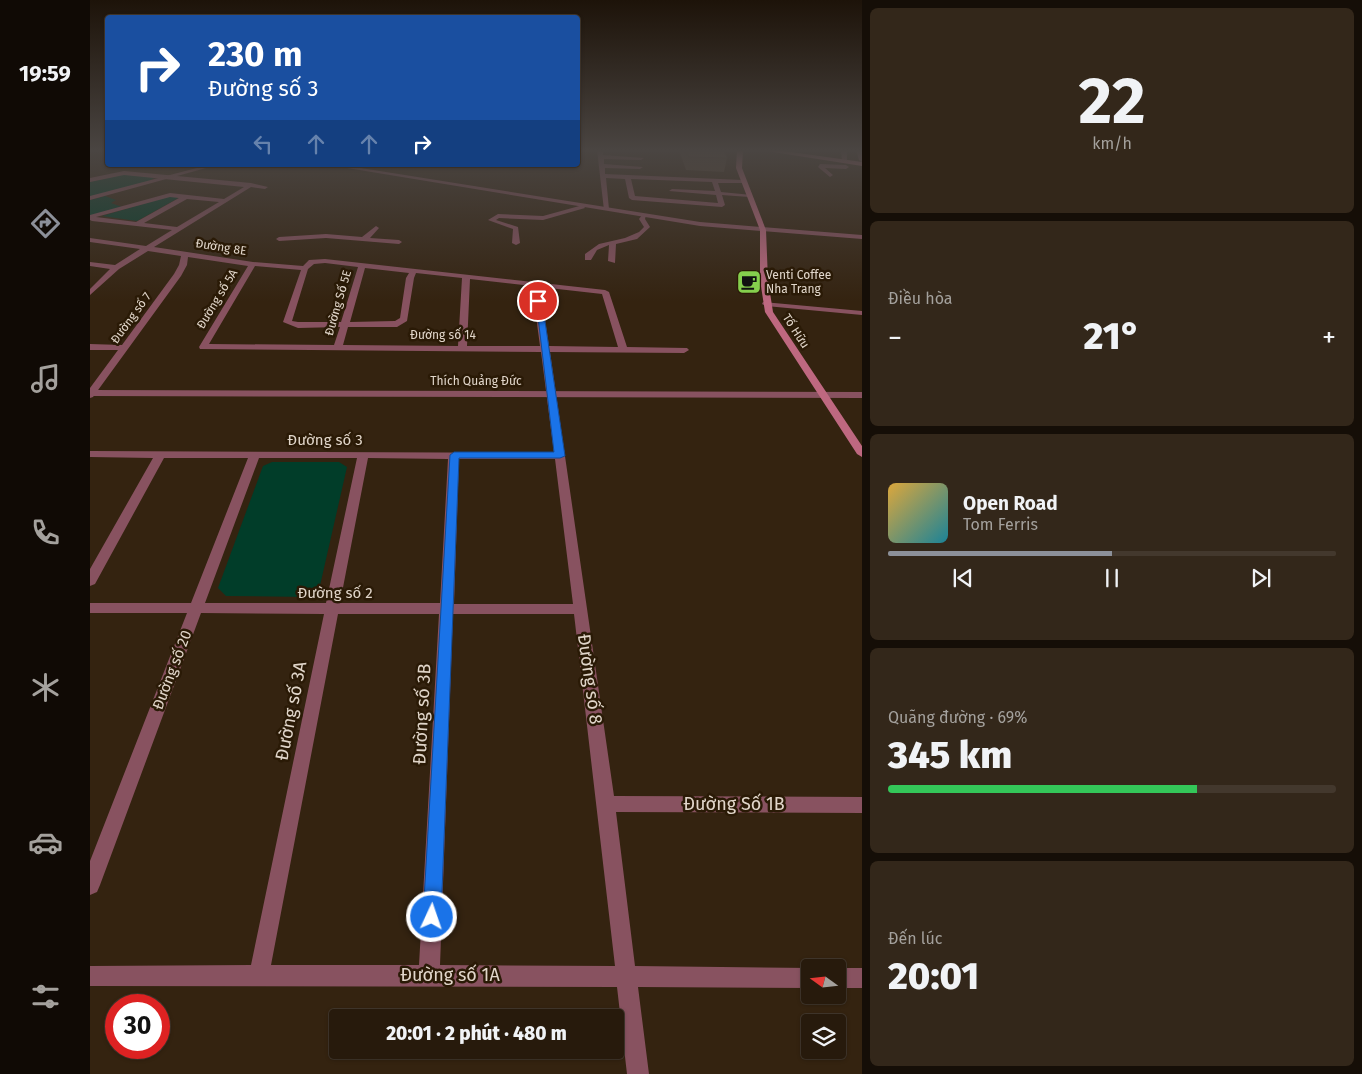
<!DOCTYPE html>
<html lang="vi">
<head>
<meta charset="utf-8">
<style>
  body { margin:0; font-family:"Fira Sans",sans-serif; background:#33271a; color:#f1f3f6; height:100vh; display:flex; flex-direction:column; font-size:19px; white-space:nowrap }
  * { box-sizing:border-box; margin:0 }
  p { font-size:16px; color:#a4a19d }
  .icon { flex:none; width:28px; height:28px; fill:none; stroke:currentColor; stroke-width:2; stroke-linecap:round; stroke-linejoin:round }
  .map { position:relative; flex:1; overflow:hidden }
  .details { display:flex; flex-direction:column; gap:8px; padding:8px; background:#150e07; width:500px }
  .details>* { flex:none }
  .guide { position:absolute; left:15px; top:15px; width:475px; height:152px; border-radius:5px; box-shadow:0 1px 4px #0004,0 0 0 1px #43382d; background:#1a4fa0; color:#fff; overflow:hidden }
  .needle { width:32px; rotate:285deg }
  .buttons { position:absolute; left:711px; top:959px; display:grid; gap:10px }
  .buttons a { display:grid; place-items:center; width:45px; height:45px; border-radius:5px; background:#271a0c; box-shadow:0 1px 4px #0004,0 0 0 1px #43382d; font-size:25px }
  .speed { position:absolute; left:15px; top:994px; display:flex; gap:10px; font-size:25px; font-weight:700; text-align:center }
  .speed>* { display:grid; place-content:center; width:65px; height:65px; border-radius:50%; background:#271a0c; box-shadow:0 1px 4px #0004,0 0 0 1px #43382d; line-height:1 }
  .speed .limit { border:8px solid #d22; background:#fff; color:#111 }
  .pin { position:absolute; display:grid; place-items:center; width:42px; height:42px; color:#fff; margin:-21px; border:2px solid #fff; border-radius:50%; box-shadow:0 1px 5px #0007 }
  .me { position:absolute; width:55px; margin:-28px; rotate:3deg; stroke-linejoin:round; filter:drop-shadow(0 0 4px #0008) }
  .turn { display:flex; align-items:center; gap:18px; height:105px; padding:0 20px; font-size:22px }
  .turn .icon { width:65px; height:65px; stroke-width:2.5 }
  .turn b { display:block; font-size:35px; line-height:42px }
  .lanes { display:flex; align-items:center; height:48px; padding:0 20px; background:#0003; justify-content:center; gap:25px; direction:ltr }
  .lanes .off { opacity:.35 }
  .big { font-size:38px; font-weight:800; line-height:1.1 }
  .details .card { flex:1; display:flex; flex-direction:column; justify-content:center; gap:8px; min-width:0; padding:0 18px; border-radius:8px; background:#33271a }
  .details .dial { align-items:center; gap:0 }
  .dial b { font-size:65px; line-height:1 }
  .song { display:flex; align-items:center; gap:15px }
  .cover { width:60px; height:60px; border-radius:8px; background:linear-gradient(135deg,hsl(40 70% 55%),hsl(190 70% 35%)) }
  .played { height:5px; border-radius:2px; background:linear-gradient(90deg,#8c9099 50%,#43382d 50%) }
  .keys { display:flex; justify-content:space-around; direction:ltr }
  .heat { display:flex; justify-content:space-between; align-items:center; font-size:28px; direction:ltr }
  .charge { height:8px; border-radius:4px; background:linear-gradient(90deg,#34c759 69%,#43382d 0) }
  .trip { position:absolute; left:239px; top:1009px; width:295px; height:50px; border-radius:5px; background:#271a0c; box-shadow:0 1px 4px #0004,0 0 0 1px #43382d; font-weight:800; line-height:50px; text-align:center }
  main { display:flex; flex:1; min-height:0 }
  .tab-bar { display:flex; flex-direction:column; width:90px; justify-content:space-around; align-items:center; background:#100a05; color:#a4a19d }
  .tab-bar .icon { width:35px; height:35px }
  .tab-bar .active { color:#8c9099 }
  .tab-bar b { font-size:22px; color:#f1f3f6 }
  .map>svg:first-child { display:block }
</style>
</head>
<body>
<main>
<nav class="tab-bar">
<b>19:59</b>
<svg class="icon active" aria-label="directions" viewBox="0 0 24 24"><path d="M12 3l9 9-9 9-9-9zM9 14v-3h6M13 9l2 2-2 2"/></svg>
<svg class="icon" aria-label="music" viewBox="0 0 24 24"><path d="M9 18V5l10-2v13"/><circle cx="6" cy="18" r="3"/><circle cx="16" cy="16" r="3"/></svg>
<svg class="icon" aria-label="phone" viewBox="0 0 24 24"><path d="M5 4h4l2 5-3 2q2 4 5 5l2-3 5 2v4C11 20 4 13 5 4z"/></svg>
<svg class="icon" aria-label="climate" viewBox="0 0 24 24"><path d="M12 3v18M4 7l16 10M4 17L20 7"/></svg>
<svg class="icon" aria-label="car" viewBox="0 0 24 24"><path d="M5 17H2v-5l4-1 3-4h7l3 4 3 1v5h-3M9 17h6M6 11h13"/><circle cx="7" cy="17" r="2"/><circle cx="17" cy="17" r="2"/></svg>
<svg class="icon" aria-label="filters" viewBox="0 0 24 24"><path d="M4 7h16M4 17h16"/><circle cx="9" cy="7" r="2"/><circle cx="15" cy="17" r="2"/></svg>
</nav>
<div class="map">
<svg width="772" height="1074" viewBox="0 0 772 1074">
  <rect width="100%" height="100%" fill="#342310"/>
  <!-- green -->
  <g fill="#013d29">
    <path d="M 35,174 L 65,177 L 60,181 L 0,198 L 0,182 Z"/>
    <path d="M 15,196 L 26,200 L 21,203 L 32,207 L 0,216 L 0,200 Z"/>
    <path d="M 80,196 L 90,197 L 47,221 L 12,216 Z"/>
    <path d="M 182,462 L 249,462 L 257,467 L 229,590 L 220,597 L 136,596 L 128,588 L 173,466 Z"/>
  </g>
  <g fill="none" stroke-linecap="round" stroke-linejoin="round">
    <!-- minor -->
    <g fill="#885260" fill-rule="evenodd">
      <path d="M 507,150 L 513,150 L 513,155 L 554,158 L 551,160 L 514,159 L 514,164 L 553,167 L 550,169 L 515,168 L 515,174 L 653,180 L 655,183 L 628,183 L 631,192 L 662,195 L 659,197 L 632,195 L 635,205 L 632,207 L 542,200 L 539,198 L 535,179 L 516,178 L 519,209 L 514,210 ZM 541,179 L 622,182 L 625,191 L 582,189 L 579,191 L 626,195 L 628,203 L 545,196 Z"/>
      <path d="M 751,150 L 757,150 L 757,161 L 752,160 Z"/>
      <path d="M 766,150 L 772,150 L 772,162 L 769,160 Z"/>
      <path d="M 730,164 L 756,165 L 759,167 L 756,169 L 735,168 L 743,175 L 740,177 L 728,167 Z"/>
      <path d="M 34,171 L 161,183 L 178,187 L 175,189 L 161,187 L 64,247 L 163,262 L 213,266 L 219,260 L 235,259 L 515,290 L 519,292 L 537,347 L 597,348 L 599,350 L 594,353 L 460,352 L 524,796 L 772,797 L 772,813 L 526,812 L 545,966 L 720,968 L 720,988 L 548,987 L 559,1074 L 537,1074 L 527,987 L 0,986 L 0,966 L 161,965 L 234,614 L 111,613 L 10,885 L 7,892 L 0,895 L 0,861 L 97,613 L 0,613 L 0,603 L 101,603 L 158,458 L 74,458 L 5,584 L 0,586 L 0,569 L 63,458 L 0,457 L 0,451 L 464,453 L 451,352 L 110,349 L 109,347 L 158,266 L 98,257 L 97,265 L 91,276 L 3,397 L 0,398 L 0,388 L 28,350 L 0,350 L 0,344 L 32,345 L 84,274 L 89,265 L 91,256 L 58,251 L 29,269 L 0,295 L 0,289 L 20,269 L 0,266 L 0,262 L 25,265 L 50,249 L 0,242 L 0,238 L 56,246 L 82,230 L 2,221 L 0,220 L 0,215 L 80,193 L 134,199 L 154,187 L 34,175 L 0,182 L 0,178 ZM 80,197 L 89,198 L 46,222 L 6,217 ZM 97,199 L 129,202 L 87,227 L 54,223 ZM 235,263 L 268,267 L 251,322 L 208,322 L 202,321 L 218,269 L 224,264 ZM 165,266 L 211,270 L 193,322 L 208,328 L 250,327 L 244,345 L 119,344 ZM 275,268 L 319,273 L 316,278 L 310,318 L 305,321 L 260,322 ZM 326,273 L 372,278 L 368,346 L 253,345 L 258,327 L 307,327 L 317,321 L 324,278 ZM 380,279 L 442,286 L 450,346 L 377,346 ZM 450,287 L 512,294 L 528,347 L 459,346 ZM 169,458 L 267,458 L 236,603 L 115,603 ZM 278,458 L 358,459 L 350,603 L 250,603 ZM 369,459 L 465,459 L 483,604 L 364,604 ZM 248,614 L 349,614 L 329,965 L 181,965 ZM 363,614 L 484,614 L 525,966 L 350,965 Z"/>
      <path d="M 493,205 L 495,208 L 453,220 L 409,218 L 406,220 L 428,227 L 430,243 L 426,245 L 422,243 L 423,229 L 398,220 L 408,214 L 453,216 Z"/>
      <path d="M 552,215 L 556,215 L 555,219 L 560,227 L 547,239 L 526,244 L 525,263 L 518,261 L 519,245 L 507,250 L 501,260 L 495,260 L 495,254 L 509,244 L 535,238 L 549,232 L 554,227 L 549,219 Z"/>
      <path d="M 286,226 L 289,228 L 280,238 L 309,240 L 312,242 L 309,244 L 236,238 L 189,241 L 186,239 L 189,237 L 236,234 L 272,237 Z"/>
      <path d="M 673,302 L 772,311 L 772,315 L 676,306 L 672,304 Z"/>
      <rect x="748" y="968" width="24" height="20"/>
    </g>
    <!-- tertiary -->
    <g fill="#885260" fill-rule="evenodd">
      <path d="M 118,165 L 127,165 L 0,200 L 0,196 Z"/>
      <path d="M 239,165 L 252,165 L 610,222 L 772,235 L 772,239 L 610,226 Z"/>
      <path d="M 0,390 L 772,392 L 772,398 L 0,396 Z"/>
    </g>
    <!-- secondary -->
    <g fill="#be6880" fill-rule="evenodd">
      <path d="M 647,150 L 653,150 L 652,168 L 676,230 L 678,280 L 683,312 L 772,446 L 772,457 L 767,454 L 675,312 L 670,280 L 670,230 L 646,168 Z"/>
      <path d="M 671,150 L 687,150 L 772,162 L 772,166 Z"/>
    </g>
  </g>
  <!-- wall -->
  <path fill="#534230" d="M 590,150 L 634,150 L 637,158 L 634,172 L 596,170 L 590,153 Z"/>
  <!-- building -->
  <path fill="#604d38" stroke="#433627" d="M 596,150 L 634,150 L 637,158 L 599,157 Z"/>
  <!-- sky -->
  <linearGradient id="sky" x2="0" y2="1"><stop stop-color="#1d1309"/><stop offset="0.5" stop-color="#4a4542"/><stop offset="1" stop-color="#4a4542" stop-opacity="0"/></linearGradient>
  <rect width="772" height="301" fill="url(#sky)"/>
  <!-- route -->
  <path fill="#1a73e8" stroke="#114b97" d="M 446,300 L 452,301 L 475,456 L 470,458 L 369,458 L 351,917 L 348,923 L 342,926 L 336,923 L 333,917 L 360,455 L 364,452 L 464,452 Z"/>
  <!-- icons -->
  <defs>
    <symbol id="cafe-square" viewBox="-11 -11 22 22"><rect x="-9" y="-9" width="18" height="18" rx="4" fill="#85cf4d" stroke="#2a1a06"/><path d="M-5.5-4.5H6V0H3Q3 3.5 0 3.5H-2.5Q-5.5 3.5-5.5 0ZM3-3.2v2h1.7v-2ZM-6 4.5H4V6H-6Z" fill="#111"/></symbol>
  </defs>
  <g fill-rule="evenodd">
    <use href="#cafe-square" x="645" y="268" width="28" height="28"/>
  </g>
  <g text-anchor="middle" dominant-baseline="central" stroke-width="5" stroke-linejoin="round" paint-order="stroke">
    <!-- far-street labels -->
    <g font-size="12" fill="#e1d6ca" stroke="#2a1a06">
      <text transform="translate(131 247) rotate(9)">Đường 8E</text>
      <text transform="translate(127 299) rotate(-59)">Đường số 5A</text>
      <text transform="translate(248 303) rotate(-74)">Đường Số 5E</text>
      <text transform="translate(41 318) rotate(-54)">Đường số 7</text>
      <text transform="translate(706 331) rotate(57)">Tố Hữu</text>
      <text x="353" y="335">Đường số 14</text>
      <text x="386" y="381">Thích Quảng Đức</text>
    </g>
    <!-- far-poi labels -->
    <g font-size="12" fill="#e1d6ca" stroke="#2a1a06" text-anchor="start">
      <text x="676" y="275">Venti Coffee<tspan x="676" dy="14">Nha Trang</tspan></text>
    </g>
    <!-- street labels -->
    <g font-size="15" fill="#e1d6ca" stroke="#2a1a06">
      <text x="235" y="440">Đường số 3</text>
      <text x="245" y="593">Đường số 2</text>
      <text transform="translate(82 670) rotate(-69)">Đường số 20</text>
    </g>
    <!-- near-street labels -->
    <g font-size="18" fill="#e1d6ca" stroke="#2a1a06">
      <text transform="translate(500 679) rotate(82)">Đường số 8</text>
      <text transform="translate(201 711) rotate(-79)">Đường số 3A</text>
      <text transform="translate(332 714) rotate(-87)">Đường số 3B</text>
      <text x="644" y="804">Đường Số 1B</text>
      <text x="360" y="975">Đường số 1A</text>
    </g>
  </g>
</svg>
<div class="buttons">
<a><svg class="needle" viewBox="-14 -14 28 28"><path d="M0-13l5 13h-10z" fill="#e53935"/><path d="M0 13l5-13h-10z" fill="#a4a19d"/></svg></a>
<a><svg class="icon" aria-label="layers" viewBox="0 0 24 24"><path d="M12 4l9 5-9 5-9-5zM3 14l9 5 9-5"/></svg></a>
</div>
<div class="speed"><div class="limit">30</div></div>
<div class="pin" style="left:448px;top:301px;background:#d93025"><svg class="icon" aria-label="arrive" viewBox="0 0 24 24"><path d="M6 21V4h12l-3 4 3 4H6"/></svg></div>
<svg class="me" style="left:342px;top:917px" viewBox="-20 -20 40 40"><circle r="17" fill="#1a73e8" stroke="#fff" stroke-width="3"/><path d="M0-11L8 9 0 5-8 9z" fill="#fff"/></svg>
<div class="trip">20:01 · 2 phút · 480 m</div>
<div class="guide">
<div class="turn"><svg class="icon" aria-label="right" viewBox="0 0 24 24"><path d="M7 20v-9h11M14 6l5 5-5 5"/></svg><div><b>230 m</b>Đường số 3</div></div>
<div class="lanes"><svg class="icon off" aria-label="left" viewBox="0 0 24 24"><path d="M17 20v-9H6M10 6l-5 5 5 5"/></svg><svg class="icon off" aria-label="ahead" viewBox="0 0 24 24"><path d="M12 20V5M6 11l6-6 6 6"/></svg><svg class="icon off" aria-label="ahead" viewBox="0 0 24 24"><path d="M12 20V5M6 11l6-6 6 6"/></svg><svg class="icon" aria-label="right" viewBox="0 0 24 24"><path d="M7 20v-9h11M14 6l5 5-5 5"/></svg></div>
</div>
</div>
<section class="details">
<div class="card dial"><b>22</b><p>km/h</p></div>
<div class="card"><p>Điều hòa</p>
<div class="heat"><a>−</a><b class="big">21°</b><a>+</a></div>
</div>
<div class="card">
<div class="song"><i class="cover"></i><div><b>Open Road</b><p>Tom Ferris</p></div></div>
<div class="played"></div>
<div class="keys"><svg class="icon" aria-label="previous" viewBox="0 0 24 24"><path d="M18 5L8 12l10 7zM5 5v14"/></svg><svg class="icon" aria-label="pause" viewBox="0 0 24 24"><path d="M8 5v14M16 5v14"/></svg><svg class="icon" aria-label="next" viewBox="0 0 24 24"><path d="M6 5l10 7-10 7zM19 5v14"/></svg></div>
</div>
<div class="card"><p>Quãng đường · 69%</p><b class="big">345 km</b><div class="charge"></div></div>
<div class="card"><p>Đến lúc</p><b class="big">20:01</b></div>
</section>
</main>
</body>
</html>
